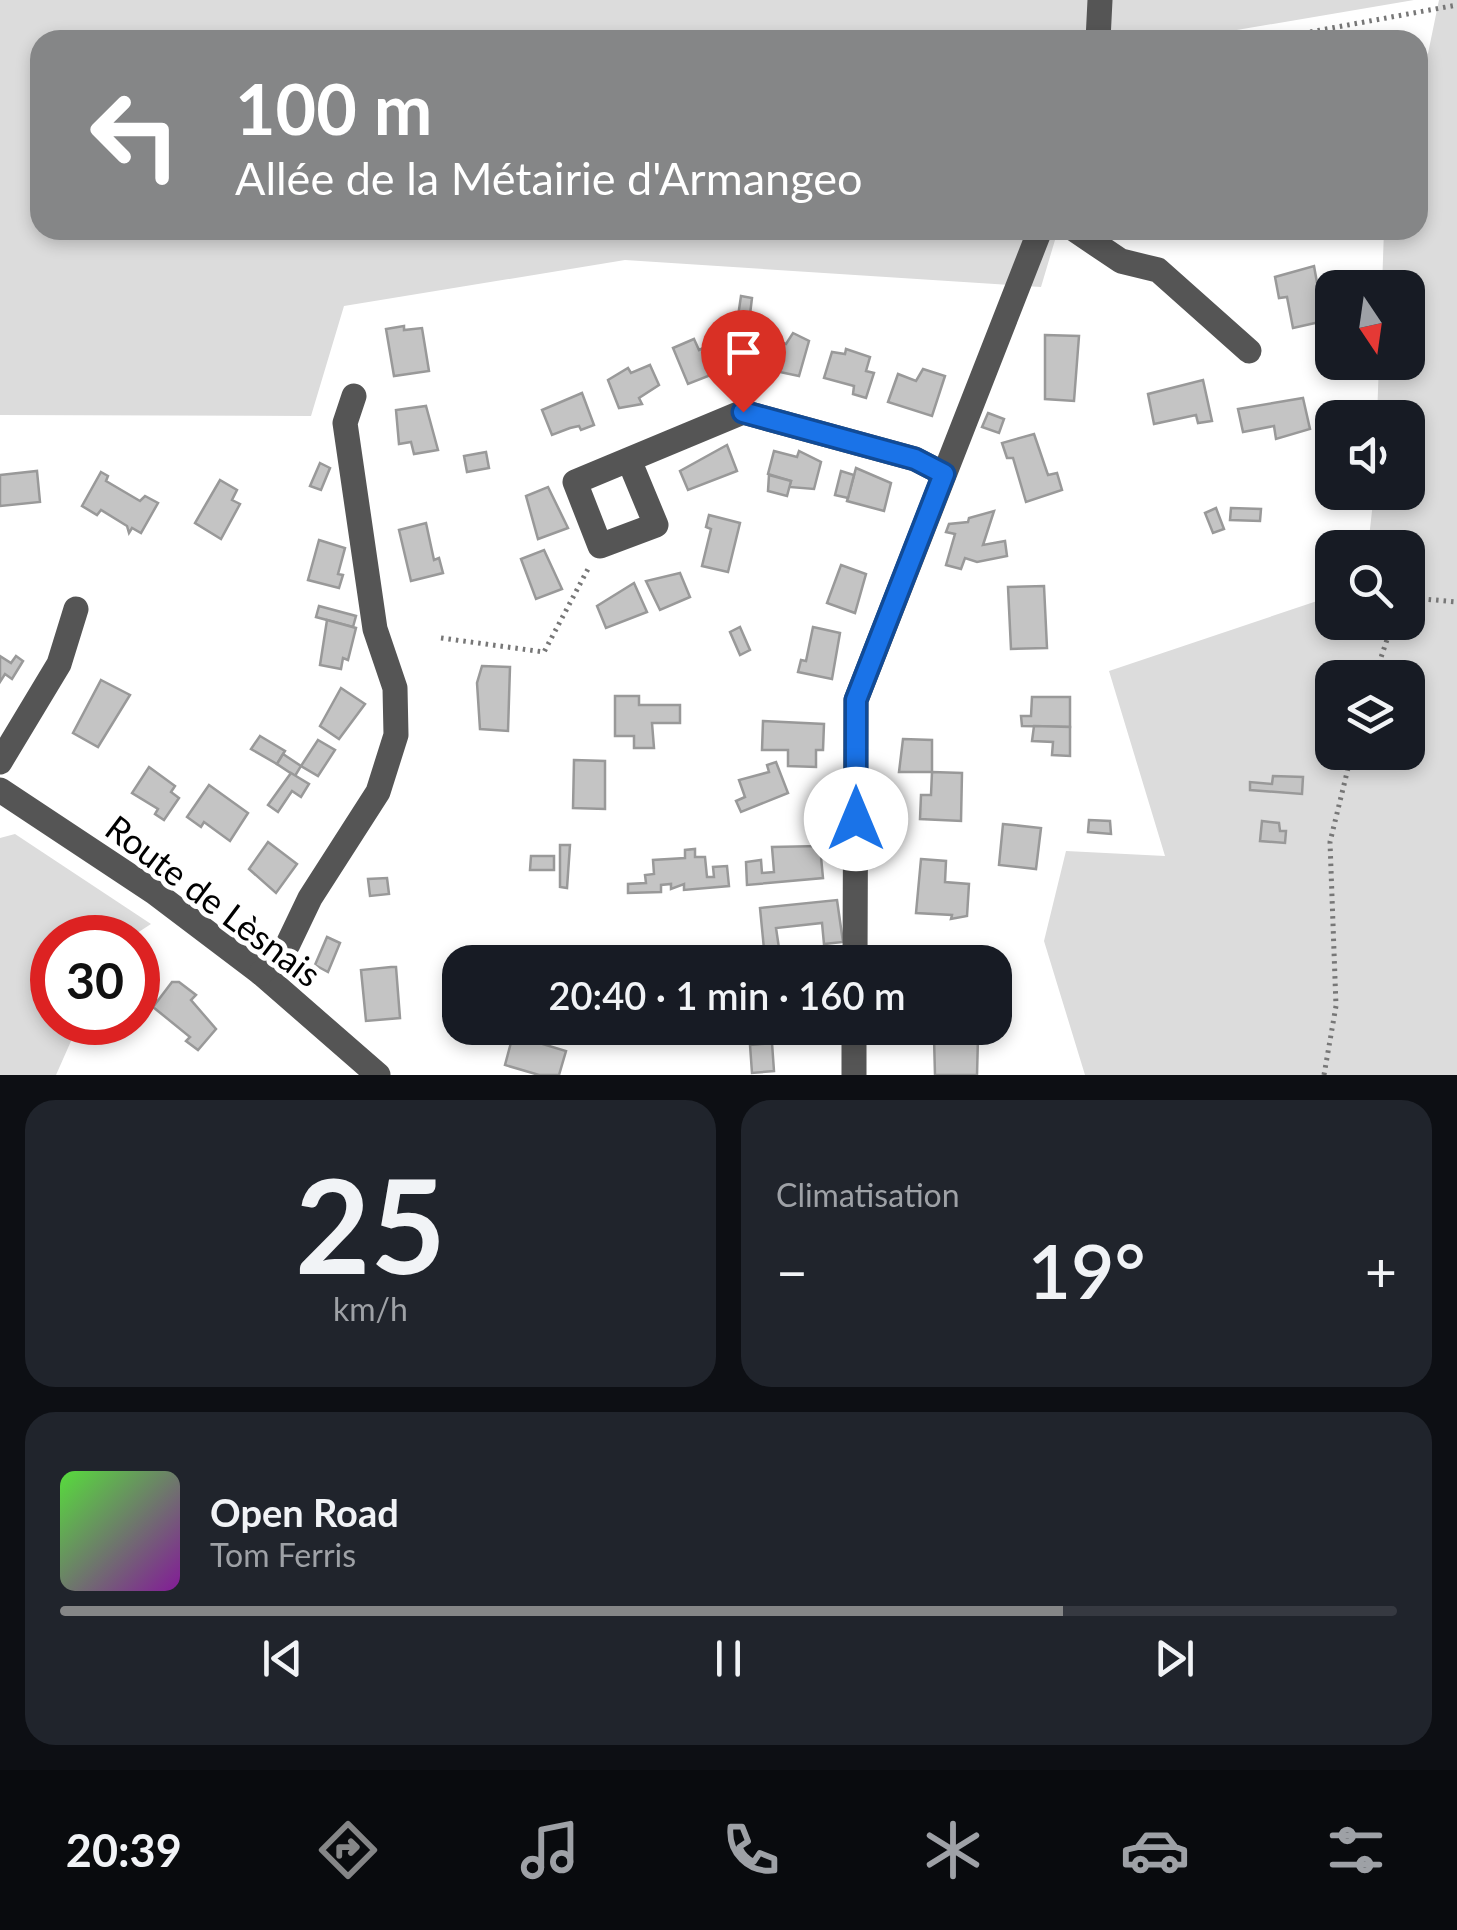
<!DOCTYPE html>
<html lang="fr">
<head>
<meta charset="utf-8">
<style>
  body { margin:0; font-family:Lato,sans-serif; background:#20242c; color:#f1f3f6; height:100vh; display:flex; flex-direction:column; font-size:38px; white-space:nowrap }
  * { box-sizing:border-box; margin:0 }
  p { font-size:32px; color:#9ea1a6 }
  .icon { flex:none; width:55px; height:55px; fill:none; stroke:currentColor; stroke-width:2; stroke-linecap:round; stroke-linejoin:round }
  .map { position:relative; height:1075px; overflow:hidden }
  .panel { display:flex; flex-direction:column; gap:25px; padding:25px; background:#0d0f14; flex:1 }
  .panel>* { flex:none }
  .banner { position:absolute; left:30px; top:30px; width:1398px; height:210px; border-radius:30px; box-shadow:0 5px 15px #0003; background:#858687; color:#fff; overflow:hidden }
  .needle { width:65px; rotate:167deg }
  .fabs { position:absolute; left:1315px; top:270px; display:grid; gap:20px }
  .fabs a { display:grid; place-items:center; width:110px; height:110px; border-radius:20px; background:#171b24; box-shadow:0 5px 15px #0003; font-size:50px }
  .speed { position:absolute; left:30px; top:915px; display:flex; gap:20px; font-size:50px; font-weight:700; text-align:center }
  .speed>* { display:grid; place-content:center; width:130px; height:130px; border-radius:50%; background:#171b24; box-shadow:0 5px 15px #0003; line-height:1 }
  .speed .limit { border:15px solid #d22; background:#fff; color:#111 }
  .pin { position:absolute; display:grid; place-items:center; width:85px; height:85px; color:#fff; margin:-102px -42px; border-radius:50% 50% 50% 0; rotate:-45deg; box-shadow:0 0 10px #0007 }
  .pin .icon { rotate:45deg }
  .me { position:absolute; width:110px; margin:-55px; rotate:0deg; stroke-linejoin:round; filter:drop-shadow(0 0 8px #0008) }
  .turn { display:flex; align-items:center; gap:35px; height:210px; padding:0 40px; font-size:45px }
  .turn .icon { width:130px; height:130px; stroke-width:2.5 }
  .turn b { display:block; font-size:70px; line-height:85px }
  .big { font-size:75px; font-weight:600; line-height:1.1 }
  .panel .tile { flex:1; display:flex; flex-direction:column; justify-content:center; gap:15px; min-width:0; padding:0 35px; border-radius:30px; background:#20242c }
  .panel .dial { align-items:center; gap:0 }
  .dial b { font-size:130px; line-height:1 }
  .song { display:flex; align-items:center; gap:30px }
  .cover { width:120px; height:120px; border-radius:15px; background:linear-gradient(135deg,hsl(110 70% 55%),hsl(290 70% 35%)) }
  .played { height:10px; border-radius:5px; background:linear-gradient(90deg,#858687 75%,#363941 75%) }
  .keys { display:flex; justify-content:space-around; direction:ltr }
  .heat { display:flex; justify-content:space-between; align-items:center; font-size:55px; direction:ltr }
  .panel .tiles { flex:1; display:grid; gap:25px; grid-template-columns:1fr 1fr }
  .tile:last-child { grid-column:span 2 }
  .trip { position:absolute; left:442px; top:945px; width:570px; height:100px; border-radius:30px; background:#171b24; box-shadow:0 5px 15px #0003; font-weight:600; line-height:100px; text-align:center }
  .dock { display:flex; height:160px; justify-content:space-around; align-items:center; background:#090b0e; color:#9ea1a6 }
  .dock .icon { width:70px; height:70px }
  .dock .current { color:#858687 }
  .dock b { font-size:45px; color:#f1f3f6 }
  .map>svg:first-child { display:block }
</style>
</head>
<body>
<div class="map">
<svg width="1457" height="1075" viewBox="0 0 1457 1075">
  <rect width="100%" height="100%" fill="#fff"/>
  <!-- green -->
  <g fill="#dcdcdc" fill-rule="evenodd">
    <path d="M 0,0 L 1414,0 L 1178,40 L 40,40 L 40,230 L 1058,230 L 1041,287 L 625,260 L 344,306 L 311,416 L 0,415 Z"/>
    <path d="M 1439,0 L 1457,0 L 1457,1075 L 1085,1075 L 1044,941 L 1066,851 L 1165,856 L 1109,671 L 1332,596 L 1332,622 L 1408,622 L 1408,548 L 1368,547 L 1374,493 L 1408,492 L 1408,418 L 1377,417 L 1379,363 L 1408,362 L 1408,288 L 1382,287 L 1384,230 L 1418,230 L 1418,102 ZM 1332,678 L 1408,678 L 1408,752 L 1332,752 Z"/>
    <path d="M 15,834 L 151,924 L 131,937 L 52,938 L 52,1022 L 79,1023 L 56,1075 L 0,1075 L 0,838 Z"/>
  </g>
  <!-- building -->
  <g fill="#c4c4c4" stroke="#999" stroke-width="2.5">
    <path d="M 1314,266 L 1324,321 L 1293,328 L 1287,297 L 1279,298 L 1275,277 Z"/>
    <path d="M 741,296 L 752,298 L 748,331 L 736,330 Z"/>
    <path d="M 404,326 L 404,330 L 422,328 L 429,371 L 394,376 L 386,329 Z"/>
    <path d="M 793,333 L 809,341 L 799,376 L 756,367 L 765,337 L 786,344 Z"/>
    <path d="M 1045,335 L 1079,336 L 1074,401 L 1045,399 Z"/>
    <path d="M 694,339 L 699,350 L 719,341 L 731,367 L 688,384 L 673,348 Z"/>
    <path d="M 846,349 L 870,357 L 866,371 L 874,373 L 866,398 L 853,394 L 854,386 L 824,378 L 832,352 L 845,354 Z"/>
    <path d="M 650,365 L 659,385 L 639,398 L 642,404 L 619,408 L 608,380 L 628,368 L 631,373 Z"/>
    <path d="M 923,369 L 945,376 L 932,416 L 888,402 L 898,374 L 916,381 Z"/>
    <path d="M 1203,380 L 1212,421 L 1198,423 L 1196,415 L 1154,424 L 1148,394 Z"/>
    <path d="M 582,393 L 594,425 L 581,430 L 579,426 L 570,428 L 552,435 L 542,410 Z"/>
    <path d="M 1303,398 L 1310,429 L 1276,439 L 1274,426 L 1243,432 L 1238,409 Z"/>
    <path d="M 426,406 L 438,450 L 414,454 L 411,442 L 399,444 L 396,410 Z"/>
    <path d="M 988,413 L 1004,419 L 999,433 L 982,427 Z"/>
    <path d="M 1034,434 L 1048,475 L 1057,473 L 1062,490 L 1026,502 L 1013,458 L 1007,458 L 1002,443 Z"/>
    <path d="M 727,445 L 737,471 L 688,490 L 680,471 Z"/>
    <path d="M 774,451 L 797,457 L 799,451 L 821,462 L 814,489 L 789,487 L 791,481 L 768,474 Z"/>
    <path d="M 486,452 L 489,468 L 467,472 L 464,456 Z"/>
    <path d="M 320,463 L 330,468 L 321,490 L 310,486 Z"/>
    <path d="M 856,468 L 891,483 L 884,511 L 847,501 Z"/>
    <path d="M 37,471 L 40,502 L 0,506 L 0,475 Z"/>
    <path d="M 841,471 L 854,475 L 848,498 L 835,495 Z"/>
    <path d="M 101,472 L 108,476 L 106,481 L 140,501 L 145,496 L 158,503 L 141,533 L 132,528 L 129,533 L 127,526 L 101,510 L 97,515 L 82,506 Z"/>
    <path d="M 769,475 L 791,481 L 787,496 L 768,491 Z"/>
    <path d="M 220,480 L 237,490 L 232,500 L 240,504 L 221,539 L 195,523 Z"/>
    <path d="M 548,487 L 568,528 L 538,539 L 526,496 Z"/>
    <path d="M 1216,508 L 1224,529 L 1213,533 L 1205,513 Z"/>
    <path d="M 1231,508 L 1261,509 L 1260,521 L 1230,520 Z"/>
    <path d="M 994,511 L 983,545 L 1005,541 L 1007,556 L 977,562 L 965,558 L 961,569 L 946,565 L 955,534 L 946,532 L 949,524 L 968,522 L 969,518 Z"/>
    <path d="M 709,515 L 740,523 L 728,572 L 702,566 L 711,529 L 706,527 Z"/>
    <path d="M 426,523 L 434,560 L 439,558 L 443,573 L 411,581 L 399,530 Z"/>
    <path d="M 319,540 L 345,548 L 338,574 L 343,575 L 339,588 L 308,580 Z"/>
    <path d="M 544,550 L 562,589 L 536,599 L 521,559 Z"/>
    <path d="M 841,565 L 866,574 L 855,613 L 827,603 Z"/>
    <path d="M 680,573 L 690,597 L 660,610 L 646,581 Z"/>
    <path d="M 634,583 L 647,612 L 606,628 L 597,606 Z"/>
    <path d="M 1044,586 L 1047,648 L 1011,649 L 1008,587 Z"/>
    <path d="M 319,606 L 356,616 L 353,627 L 316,617 Z"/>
    <path d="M 327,620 L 356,628 L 348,660 L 343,658 L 341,669 L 320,665 Z"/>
    <path d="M 740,627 L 750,650 L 740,655 L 730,632 Z"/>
    <path d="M 813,627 L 840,633 L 832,679 L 798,672 L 801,660 L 806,661 Z"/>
    <path d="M 0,656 L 11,663 L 16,656 L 23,661 L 12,679 L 5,674 L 0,682 Z"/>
    <path d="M 482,666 L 510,667 L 508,731 L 480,729 L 477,683 Z"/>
    <path d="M 101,680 L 130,695 L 98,747 L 73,733 Z"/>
    <path d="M 341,688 L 365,704 L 339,739 L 320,726 Z"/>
    <path d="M 615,696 L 639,696 L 639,705 L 680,705 L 680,723 L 652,723 L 654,748 L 634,748 L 634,736 L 615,736 Z"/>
    <path d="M 1032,697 L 1070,697 L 1070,727 L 1022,726 L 1021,716 L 1031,716 Z"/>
    <path d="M 763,721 L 824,724 L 823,750 L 816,750 L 816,767 L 788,766 L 788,750 L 762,750 Z"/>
    <path d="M 1034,726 L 1070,727 L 1070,756 L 1052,755 L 1053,742 L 1032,741 Z"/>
    <path d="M 260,736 L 285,751 L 277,764 L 251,749 Z"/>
    <path d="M 903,739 L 932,740 L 932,772 L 899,772 Z"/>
    <path d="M 318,740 L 335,750 L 318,776 L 301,766 Z"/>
    <path d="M 283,754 L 301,766 L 295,776 L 277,764 Z"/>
    <path d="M 574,760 L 605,761 L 605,809 L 573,808 Z"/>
    <path d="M 776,762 L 788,793 L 741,812 L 736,801 L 745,797 L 739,780 L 769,772 L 767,765 Z"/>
    <path d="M 149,767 L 175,786 L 171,792 L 179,798 L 164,820 L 155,814 L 158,809 L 132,793 Z"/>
    <path d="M 932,772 L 962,773 L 961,821 L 920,819 L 921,795 L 931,795 Z"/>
    <path d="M 291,773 L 309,784 L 301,797 L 292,791 L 278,812 L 268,805 Z"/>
    <path d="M 1273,776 L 1303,777 L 1302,794 L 1250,790 L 1250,782 L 1272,784 Z"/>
    <path d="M 209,785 L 248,813 L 230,841 L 204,822 L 201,827 L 187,817 Z"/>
    <path d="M 1089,820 L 1110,821 L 1111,834 L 1088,832 Z"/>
    <path d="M 1262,821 L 1279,823 L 1280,831 L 1286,831 L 1285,843 L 1260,841 Z"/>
    <path d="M 1003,824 L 1041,828 L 1036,869 L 999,865 Z"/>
    <path d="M 268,842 L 297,864 L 276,893 L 249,869 Z"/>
    <path d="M 560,845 L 570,845 L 567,888 L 560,887 Z"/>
    <path d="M 820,846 L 823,878 L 747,885 L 746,862 L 761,860 L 762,873 L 774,872 L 772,847 Z"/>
    <path d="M 695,849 L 695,857 L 705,857 L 707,877 L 714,877 L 713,867 L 727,866 L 729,886 L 684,890 L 684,884 L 671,889 L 671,884 L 661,885 L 661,892 L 628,893 L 628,884 L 646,883 L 645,875 L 654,874 L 653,860 L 685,858 L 685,850 Z"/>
    <path d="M 531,856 L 554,856 L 554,870 L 530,870 Z"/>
    <path d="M 921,859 L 946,861 L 945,882 L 969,884 L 967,916 L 951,919 L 952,915 L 916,913 Z"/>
    <path d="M 387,878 L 389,894 L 370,896 L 368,879 Z"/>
    <path d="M 837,900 L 843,942 L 824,944 L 822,923 L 776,928 L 779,948 L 764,949 L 760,908 Z"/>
    <path d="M 327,937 L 340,943 L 328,972 L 315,965 Z"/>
    <path d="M 391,967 L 396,967 L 400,1018 L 366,1021 L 361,970 Z"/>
    <path d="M 172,982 L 179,982 L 196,995 L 191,1000 L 216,1029 L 198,1050 L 186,1041 L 190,1037 L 153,1007 Z"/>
    <rect x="934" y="1029" width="44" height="8"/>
    <path d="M 513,1035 L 566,1051 L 559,1075 L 539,1075 L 505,1065 Z"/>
    <path d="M 934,1037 L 978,1037 L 977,1075 L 935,1075 Z"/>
    <path d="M 772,1043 L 774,1071 L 752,1073 L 750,1045 Z"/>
  </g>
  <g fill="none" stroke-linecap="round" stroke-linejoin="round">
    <!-- path -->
    <g stroke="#777" stroke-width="5" stroke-dasharray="2.5 5" stroke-linecap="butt">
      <path d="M 1266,40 L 1457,5"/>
      <path d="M 1408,607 L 1424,599 L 1457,602"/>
      <path d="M 441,638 L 544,652 L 589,567"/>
      <path d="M 1374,678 L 1393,622"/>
      <path d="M 1324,1075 L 1336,1006 L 1330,842 L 1352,752"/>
    </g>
    <!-- minor -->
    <g stroke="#555" stroke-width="25">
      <path d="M 1098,40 L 1100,0"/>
      <path d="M 1075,230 L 1121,261 L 1158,270 L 1249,351"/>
      <path d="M 629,460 L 656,525 L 600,546 L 575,482 L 743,412 L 915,459 L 944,474"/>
      <path d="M 0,762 L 59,664 L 76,609"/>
      <path d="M 0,790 L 154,892 L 261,973 L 378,1075"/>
      <path d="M 855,962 L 856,700 L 1040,230"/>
      <path d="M 261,973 L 288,944 L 310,898 L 378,792 L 396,735 L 395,688 L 375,629 L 345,423 L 354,396"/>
      <path d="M 854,1075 L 854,1028"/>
    </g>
  </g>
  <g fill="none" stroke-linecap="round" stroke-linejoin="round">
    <defs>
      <path id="route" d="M 743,412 L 915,459 L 944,474 L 856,700 L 856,819"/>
    </defs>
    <!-- route casing -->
    <use href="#route" stroke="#114b97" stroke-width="25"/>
    <!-- route -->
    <use href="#route" stroke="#1a73e8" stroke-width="18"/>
  </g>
  <g text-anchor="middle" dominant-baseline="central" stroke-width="10" stroke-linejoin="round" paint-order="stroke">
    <!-- street labels -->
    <g font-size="35" fill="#000" stroke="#fff">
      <text transform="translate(214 900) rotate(37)">Route de Lèsnais</text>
    </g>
  </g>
</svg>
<div class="fabs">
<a><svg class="needle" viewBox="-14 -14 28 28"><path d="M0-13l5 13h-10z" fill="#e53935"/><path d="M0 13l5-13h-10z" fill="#9ea1a6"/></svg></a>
<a><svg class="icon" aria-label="sound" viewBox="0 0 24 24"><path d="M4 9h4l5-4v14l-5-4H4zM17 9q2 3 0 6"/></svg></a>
<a><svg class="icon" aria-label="search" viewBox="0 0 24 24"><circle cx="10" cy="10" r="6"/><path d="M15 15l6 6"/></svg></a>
<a><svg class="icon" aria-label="layers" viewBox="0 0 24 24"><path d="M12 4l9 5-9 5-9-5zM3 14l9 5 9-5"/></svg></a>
</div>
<div class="speed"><div class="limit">30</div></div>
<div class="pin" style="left:743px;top:412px;background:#d93025"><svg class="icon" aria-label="arrive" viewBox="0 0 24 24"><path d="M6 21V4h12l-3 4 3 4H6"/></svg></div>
<svg class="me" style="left:856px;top:819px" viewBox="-20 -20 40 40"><circle r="19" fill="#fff"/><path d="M0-13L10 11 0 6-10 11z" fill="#1a73e8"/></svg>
<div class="trip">20:40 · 1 min · 160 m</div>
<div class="banner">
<div class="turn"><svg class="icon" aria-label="left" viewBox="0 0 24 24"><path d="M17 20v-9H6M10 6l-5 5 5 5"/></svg><div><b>100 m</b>Allée de la Métairie d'Armangeo</div></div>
</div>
</div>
<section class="panel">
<div class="tiles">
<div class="tile dial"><b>25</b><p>km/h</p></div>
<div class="tile"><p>Climatisation</p>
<div class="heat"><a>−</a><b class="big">19°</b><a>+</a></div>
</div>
<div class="tile">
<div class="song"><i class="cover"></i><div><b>Open Road</b><p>Tom Ferris</p></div></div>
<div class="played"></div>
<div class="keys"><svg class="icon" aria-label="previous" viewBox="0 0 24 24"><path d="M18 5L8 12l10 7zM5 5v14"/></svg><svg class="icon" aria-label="pause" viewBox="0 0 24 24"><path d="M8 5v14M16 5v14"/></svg><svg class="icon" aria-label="next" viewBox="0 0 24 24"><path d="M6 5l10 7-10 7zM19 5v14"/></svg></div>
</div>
</div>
</section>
<nav class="dock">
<b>20:39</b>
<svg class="icon current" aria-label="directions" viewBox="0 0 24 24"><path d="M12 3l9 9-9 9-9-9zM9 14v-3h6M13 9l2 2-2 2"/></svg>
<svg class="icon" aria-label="music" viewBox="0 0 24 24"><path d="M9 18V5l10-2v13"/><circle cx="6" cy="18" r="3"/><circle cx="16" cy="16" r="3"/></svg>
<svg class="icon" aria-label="phone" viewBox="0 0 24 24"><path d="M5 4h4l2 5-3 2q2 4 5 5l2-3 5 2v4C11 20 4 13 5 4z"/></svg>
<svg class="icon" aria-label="climate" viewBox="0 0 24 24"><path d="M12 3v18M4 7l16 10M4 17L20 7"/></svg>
<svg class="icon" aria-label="car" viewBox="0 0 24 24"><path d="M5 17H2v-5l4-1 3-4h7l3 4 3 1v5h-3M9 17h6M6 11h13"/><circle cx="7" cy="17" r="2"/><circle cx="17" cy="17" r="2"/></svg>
<svg class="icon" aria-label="filters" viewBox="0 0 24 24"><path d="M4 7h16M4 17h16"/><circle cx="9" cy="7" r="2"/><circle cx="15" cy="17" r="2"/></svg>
</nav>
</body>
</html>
